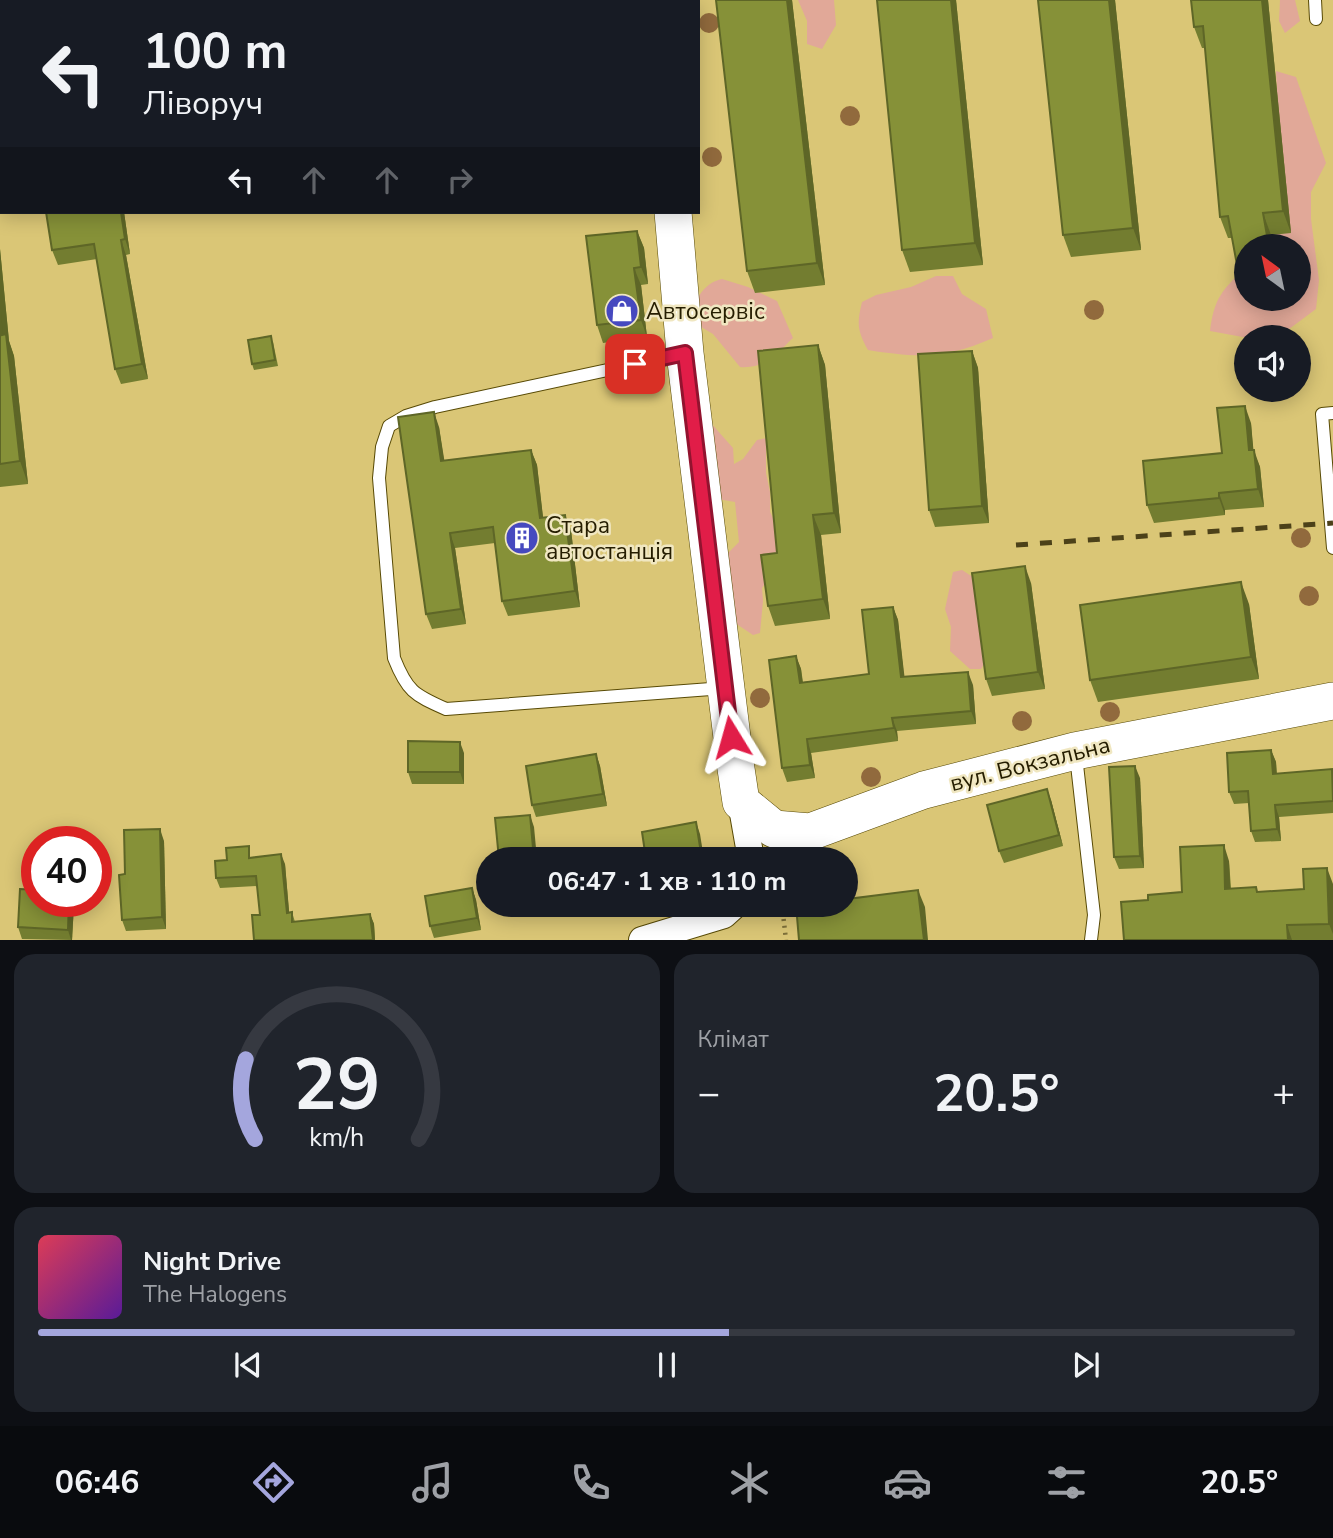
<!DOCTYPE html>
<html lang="uk">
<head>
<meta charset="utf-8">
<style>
  body { margin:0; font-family:"Nunito Sans",sans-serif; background:#20242c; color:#f1f3f6; height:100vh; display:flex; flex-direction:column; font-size:26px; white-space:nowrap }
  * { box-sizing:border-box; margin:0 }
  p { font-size:23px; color:#9ea1a6 }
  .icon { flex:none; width:38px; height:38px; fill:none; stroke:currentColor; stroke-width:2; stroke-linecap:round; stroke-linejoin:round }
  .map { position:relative; height:940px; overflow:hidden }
  .sheet { display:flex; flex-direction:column; gap:14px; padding:14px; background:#0d0f14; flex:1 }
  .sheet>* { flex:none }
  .hud { position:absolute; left:0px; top:0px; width:700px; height:214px; box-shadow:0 4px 18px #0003; background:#171b24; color:#f1f3f6; overflow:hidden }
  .needle { width:46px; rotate:327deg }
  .tools { position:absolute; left:1234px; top:234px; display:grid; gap:14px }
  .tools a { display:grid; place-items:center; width:77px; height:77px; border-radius:50%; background:#171b24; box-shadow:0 4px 18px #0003; font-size:35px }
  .speed { position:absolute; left:21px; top:826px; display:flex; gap:14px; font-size:35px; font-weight:700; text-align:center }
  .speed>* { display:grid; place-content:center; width:91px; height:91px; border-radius:50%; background:#171b24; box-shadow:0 4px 18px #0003; line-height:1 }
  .speed .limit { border:10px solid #d22; background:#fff; color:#111 }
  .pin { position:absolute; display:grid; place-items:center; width:60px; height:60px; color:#fff; margin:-30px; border-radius:14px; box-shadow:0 4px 10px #0006 }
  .me { position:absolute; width:77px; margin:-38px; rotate:352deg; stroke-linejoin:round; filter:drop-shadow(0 0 5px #0008) }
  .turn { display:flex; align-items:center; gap:24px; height:147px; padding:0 28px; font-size:32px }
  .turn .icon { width:91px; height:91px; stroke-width:2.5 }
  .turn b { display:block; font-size:49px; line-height:60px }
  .lanes { display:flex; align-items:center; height:66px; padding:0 28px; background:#0003; justify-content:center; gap:35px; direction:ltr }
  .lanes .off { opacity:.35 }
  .big { font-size:52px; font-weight:700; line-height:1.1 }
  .sheet .tile { flex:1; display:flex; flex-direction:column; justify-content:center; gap:10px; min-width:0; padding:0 24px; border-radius:21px; background:#20242c }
  .sheet .dial { align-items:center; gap:0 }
  .dial svg { height:182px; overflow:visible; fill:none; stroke:#363941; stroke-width:7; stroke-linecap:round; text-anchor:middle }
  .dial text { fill:#f1f3f6; stroke:none }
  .song { display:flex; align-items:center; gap:21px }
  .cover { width:84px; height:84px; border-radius:10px; background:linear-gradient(135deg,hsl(350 70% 55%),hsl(270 70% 35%)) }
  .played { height:7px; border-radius:4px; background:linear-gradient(90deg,#a4a6dd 55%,#363941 55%) }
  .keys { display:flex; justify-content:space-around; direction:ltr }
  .heat { display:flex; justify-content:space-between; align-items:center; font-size:38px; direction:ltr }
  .sheet .tiles { flex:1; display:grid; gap:14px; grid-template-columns:1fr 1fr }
  .tile:last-child { grid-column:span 2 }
  .trip { position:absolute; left:476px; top:847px; width:382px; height:70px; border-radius:35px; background:#171b24; box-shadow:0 4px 18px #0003; font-weight:700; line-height:70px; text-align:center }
  .tabs { display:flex; height:112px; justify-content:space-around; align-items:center; background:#090b0e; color:#9ea1a6 }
  .tabs .icon { width:49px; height:49px }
  .tabs .current { color:#a4a6dd }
  .tabs b { font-size:32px; color:#f1f3f6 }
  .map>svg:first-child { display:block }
</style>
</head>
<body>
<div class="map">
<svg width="1333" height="940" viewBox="0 0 1333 940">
  <rect width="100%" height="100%" fill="#dac676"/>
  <!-- green -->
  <g fill="#e1a898">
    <path d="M 798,0 L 834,0 L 836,25 L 822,49 L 807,44 L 807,21 Z"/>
    <path d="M 1280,0 L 1295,0 L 1300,21 L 1285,33 L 1279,21 Z"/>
    <path d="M 1276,71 L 1296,77 L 1326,163 L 1311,192 L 1311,219 L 1319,280 L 1316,309 L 1277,338 L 1248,338 L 1210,331 C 1214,299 1222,289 1246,268 L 1246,299 L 1298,299 L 1298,247 L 1273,247 L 1282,217 Z"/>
    <path d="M 936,276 L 953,276 L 962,294 L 986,309 L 993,338 C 946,359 918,358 868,350 C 857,330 857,323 862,302 L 876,295 L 911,287 Z"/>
    <path d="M 722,279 L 748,287 L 777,301 L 793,338 C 776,354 765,369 740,367 L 713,334 L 691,321 C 693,303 702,283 722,279 Z"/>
    <path d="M 710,422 L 733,448 L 734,464 L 743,459 L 757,440 L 766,438 L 766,473 L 770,492 L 770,512 L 788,548 L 762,588 L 763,601 L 760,633 L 753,635 L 729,619 L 727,554 L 739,542 L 735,502 L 718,499 Z"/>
    <path d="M 962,570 L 979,581 L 992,650 L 981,669 L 970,669 L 950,651 L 951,627 L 945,609 L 953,572 Z"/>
  </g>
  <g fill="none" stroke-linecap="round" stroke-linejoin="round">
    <defs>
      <g id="lane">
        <path d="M 1315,0 L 1316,19"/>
        <path d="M 682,354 L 435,407 L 406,416 L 389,426 L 382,447 L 379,478 L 394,658 C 407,691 414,695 446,709 L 724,688"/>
        <path d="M 1333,413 L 1322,414 L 1333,548"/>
        <path d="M 1076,756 L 1094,915 L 1091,940"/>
      </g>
      <g id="street">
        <path d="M 741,802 L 751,859"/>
        <path d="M 642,940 L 724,915 L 735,905"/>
      </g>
      <g id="secondary">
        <path d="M 654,0 L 654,2"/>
        <path d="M 673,212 L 685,353 L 735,762 L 741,802 L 774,829 L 810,832 L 924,790 L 1075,751 L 1333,701"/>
      </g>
    </defs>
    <!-- lane casing -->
    <use href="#lane" stroke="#584a05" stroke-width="14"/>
    <!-- street casing -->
    <use href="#street" stroke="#584a05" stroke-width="28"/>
    <!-- secondary casing -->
    <use href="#secondary" stroke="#584a05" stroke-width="38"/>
    <!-- path -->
    <path stroke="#7e703a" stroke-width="4.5" stroke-dasharray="2 5" stroke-linecap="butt" d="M 782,905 L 786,940"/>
    <!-- lane -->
    <use href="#lane" stroke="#fff" stroke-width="12"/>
    <!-- street -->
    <use href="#street" stroke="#fff" stroke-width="26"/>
    <!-- secondary -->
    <use href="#secondary" stroke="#fff" stroke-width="37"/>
    <!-- rail -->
    <path stroke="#4c4119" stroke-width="5" stroke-dasharray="12 12" stroke-linecap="butt" d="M 1016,545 L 1333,523"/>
  </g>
  <!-- trees -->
  <g fill="#916a3d">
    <circle cx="709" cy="23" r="10"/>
    <circle cx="850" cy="116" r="10"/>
    <circle cx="712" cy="157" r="10"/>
    <circle cx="1094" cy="310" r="10"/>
    <circle cx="1301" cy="538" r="10"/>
    <circle cx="1309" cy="596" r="10"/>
    <circle cx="760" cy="698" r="10"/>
    <circle cx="1110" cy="712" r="10"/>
    <circle cx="1022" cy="721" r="10"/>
    <circle cx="871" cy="777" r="10"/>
  </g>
  <!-- wall -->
  <g fill="#737d30">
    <path d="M 792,0 L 825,285 L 755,293 L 747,271 Z"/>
    <path d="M 877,0 L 956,0 L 983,265 L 910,272 L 902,250 Z"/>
    <path d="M 1038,0 L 1115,0 L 1141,250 L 1071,257 L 1063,235 Z"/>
    <path d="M 1191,0 L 1268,0 L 1291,233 L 1271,235 L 1273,247 L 1246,247 L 1246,286 L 1245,286 L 1237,265 L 1232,238 L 1228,238 L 1220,217 L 1205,48 L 1202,48 L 1194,27 Z"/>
    <path d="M 124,212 L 130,254 L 126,255 L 148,379 L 121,384 L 115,369 L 97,259 L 58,265 L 52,250 Z"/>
    <path d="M 637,231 L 644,248 L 648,284 L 641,285 L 647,337 L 603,343 L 597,325 Z"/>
    <path d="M 0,249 L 9,341 L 14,356 L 28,484 L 0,487 Z"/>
    <path d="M 273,342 L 278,366 L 254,370 L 252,364 Z"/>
    <path d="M 818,345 L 825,365 L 841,533 L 821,535 L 830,619 L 775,626 L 768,606 Z"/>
    <path d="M 972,351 L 978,368 L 989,523 L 935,527 L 929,510 Z"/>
    <path d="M 1251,423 L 1253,450 L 1260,467 L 1264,507 L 1225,510 L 1225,515 L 1154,523 L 1147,505 L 1222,453 Z"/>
    <path d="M 439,427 L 444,461 L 531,450 L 537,465 L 543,518 L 565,515 L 571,530 L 580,607 L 508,616 L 502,601 L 495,543 L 455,548 L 466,624 L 432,629 L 426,614 Z"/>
    <path d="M 1031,583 L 1045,689 L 992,696 L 986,679 Z"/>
    <path d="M 1249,604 L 1259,679 L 1098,702 L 1090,680 Z"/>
    <path d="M 893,607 L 898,620 L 904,677 L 973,685 L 976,724 L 897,731 L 898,741 L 811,753 L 815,778 L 787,782 L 782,768 L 796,656 L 801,669 L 803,682 L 869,674 Z"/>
    <path d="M 1271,750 L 1276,762 L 1277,774 L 1333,773 L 1333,813 L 1279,817 L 1281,841 L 1255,842 L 1251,831 L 1249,803 L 1234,804 L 1229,792 Z"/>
    <path d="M 464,753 L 464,784 L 412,784 L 408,772 Z"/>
    <path d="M 596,754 L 600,766 L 607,806 L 536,817 L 532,805 Z"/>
    <path d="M 1140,778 L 1144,868 L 1119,869 L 1114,857 Z"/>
    <path d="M 1051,800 L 1063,846 L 1004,863 L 999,851 Z"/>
    <path d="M 164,841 L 166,929 L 126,931 L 122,920 L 125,874 Z"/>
    <path d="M 252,857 L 285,864 L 289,912 L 292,912 L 295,922 L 370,914 L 374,924 L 375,940 L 260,915 L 257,886 L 220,888 L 216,878 L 227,860 Z"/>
    <path d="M 1229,861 L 1231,888 L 1258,892 L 1304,889 L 1333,884 L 1333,940 L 1124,940 L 1148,900 L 1182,892 Z"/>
    <path d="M 472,888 L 476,900 L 481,930 L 434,938 L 430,926 Z"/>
    <path d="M 74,904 L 72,940 L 22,939 L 18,927 Z"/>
  </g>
  <!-- shaded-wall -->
  <g fill="#5e6627">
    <path d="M 787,0 L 792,0 L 825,285 L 817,263 Z"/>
    <path d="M 951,0 L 956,0 L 983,265 L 975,243 Z"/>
    <path d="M 1109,0 L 1115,0 L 1141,250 L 1133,228 Z"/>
    <path d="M 1262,0 L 1268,0 L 1291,233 L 1283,211 Z"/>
    <path d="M 121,212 L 124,212 L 130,254 L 125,239 Z"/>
    <path d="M 1263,213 L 1271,235 L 1273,247 L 1269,247 Z"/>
    <path d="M 637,231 L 644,248 L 648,284 L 641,267 Z"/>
    <path d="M 121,240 L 126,255 L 148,379 L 142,364 Z"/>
    <path d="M 0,249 L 9,341 L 14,356 L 28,484 L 20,461 L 2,335 L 0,311 Z"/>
    <path d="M 634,268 L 641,285 L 647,337 L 641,320 Z"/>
    <path d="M 818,345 L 825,365 L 841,533 L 834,513 Z"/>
    <path d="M 972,351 L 978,368 L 989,523 L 982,506 Z"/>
    <path d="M 1245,406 L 1251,423 L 1255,467 L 1249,450 Z"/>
    <path d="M 434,412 L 439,427 L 447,477 L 441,461 Z"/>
    <path d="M 531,450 L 537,465 L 545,534 L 540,518 Z"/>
    <path d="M 1254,450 L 1260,467 L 1264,507 L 1258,489 Z"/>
    <path d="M 1219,493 L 1225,510 L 1225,515 L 1219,498 Z"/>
    <path d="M 565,515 L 571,530 L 580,607 L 575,591 Z"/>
    <path d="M 813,515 L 821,535 L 830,619 L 823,599 Z"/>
    <path d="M 450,533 L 455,548 L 466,624 L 461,609 Z"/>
    <path d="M 1025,566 L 1031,583 L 1045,689 L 1038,672 Z"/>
    <path d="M 1241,582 L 1249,604 L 1259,679 L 1251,657 Z"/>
    <path d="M 893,607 L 898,620 L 906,690 L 901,677 Z"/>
    <path d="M 796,656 L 801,669 L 804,696 L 800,683 Z"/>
    <path d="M 968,672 L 973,685 L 976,724 L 971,711 Z"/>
    <path d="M 892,718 L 897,731 L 898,741 L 894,728 Z"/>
    <path d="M 807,739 L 811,753 L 815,778 L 810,765 Z"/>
    <path d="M 460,742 L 464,753 L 464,784 L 460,772 Z"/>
    <path d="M 1271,750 L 1276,762 L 1277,786 L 1273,774 Z"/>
    <path d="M 596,754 L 600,766 L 607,806 L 603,794 Z"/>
    <path d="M 1135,766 L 1140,778 L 1144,868 L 1140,856 Z"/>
    <path d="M 1047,789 L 1051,800 L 1063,846 L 1059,835 Z"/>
    <path d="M 1275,805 L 1279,817 L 1281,841 L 1277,829 Z"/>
    <path d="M 530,815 L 534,827 L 537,859 L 534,859 Z"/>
    <path d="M 696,822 L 700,834 L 704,859 L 702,859 Z"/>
    <path d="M 160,829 L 164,841 L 166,929 L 162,917 Z"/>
    <path d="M 1224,845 L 1229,861 L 1231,905 L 1225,889 Z"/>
    <path d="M 281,854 L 285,864 L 290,922 L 287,913 Z"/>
    <path d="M 845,866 L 851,882 L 854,916 L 847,899 Z"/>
    <path d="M 1327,868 L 1333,884 L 1333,934 L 1329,924 Z"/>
    <path d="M 472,888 L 476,900 L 481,930 L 477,918 Z"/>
    <path d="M 918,890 L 925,907 L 928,940 L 924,940 Z"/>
    <path d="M 69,901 L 73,901 L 74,904 L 72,940 L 71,940 L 68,930 Z"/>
    <path d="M 370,914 L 374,924 L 375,940 L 373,940 Z"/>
    <path d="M 1287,925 L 1292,940 L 1288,940 Z"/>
  </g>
  <!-- building -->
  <g fill="#869138" stroke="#5e6627" stroke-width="2">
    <rect x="568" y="0" width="40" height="2"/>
    <path d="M 716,0 L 787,0 L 817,263 L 747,271 Z"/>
    <path d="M 877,0 L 951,0 L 975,243 L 902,250 Z"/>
    <path d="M 1038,0 L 1109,0 L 1133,228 L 1063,235 Z"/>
    <path d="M 1191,0 L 1262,0 L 1283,211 L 1263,213 L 1269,247 L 1246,247 L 1246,263 L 1237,265 L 1228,216 L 1220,217 L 1203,26 L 1194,27 Z"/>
    <path d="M 46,212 L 121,212 L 125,239 L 121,240 L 142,364 L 115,369 L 94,244 L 52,250 Z"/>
    <path d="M 637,231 L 641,267 L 634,268 L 641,320 L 597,325 L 586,236 Z"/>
    <path d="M 0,311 L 2,335 L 6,334 L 20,461 L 0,464 Z"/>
    <path d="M 271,336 L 275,360 L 252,364 L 248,340 Z"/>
    <path d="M 818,345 L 834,513 L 813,515 L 823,599 L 768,606 L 761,555 L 777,553 L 758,351 Z"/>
    <path d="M 972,351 L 982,506 L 929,510 L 918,354 Z"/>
    <path d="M 1245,406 L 1249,450 L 1254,450 L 1258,489 L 1219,493 L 1219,498 L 1147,505 L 1143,461 L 1222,453 L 1217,408 Z"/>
    <path d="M 434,412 L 441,461 L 531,450 L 540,518 L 565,515 L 575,591 L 502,601 L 493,527 L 450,533 L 461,609 L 426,614 L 398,417 Z"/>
    <path d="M 1025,566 L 1038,672 L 986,679 L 972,573 Z"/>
    <path d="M 1241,582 L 1251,657 L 1090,680 L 1080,605 Z"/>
    <path d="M 893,607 L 901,677 L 968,672 L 971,711 L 892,718 L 894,728 L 807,739 L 810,765 L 782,768 L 769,660 L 796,656 L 800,683 L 869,674 L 862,610 Z"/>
    <path d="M 408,741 L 460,742 L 460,772 L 408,772 Z"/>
    <path d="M 1271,750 L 1273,774 L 1332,769 L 1333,801 L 1275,805 L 1277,829 L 1251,831 L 1248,791 L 1229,792 L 1227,753 Z"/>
    <path d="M 596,754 L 603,794 L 532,805 L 526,766 Z"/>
    <path d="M 1135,766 L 1140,856 L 1114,857 L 1109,767 Z"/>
    <path d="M 1047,789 L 1059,835 L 999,851 L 987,805 Z"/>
    <path d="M 530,815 L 534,859 L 499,859 L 495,818 Z"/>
    <path d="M 696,822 L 702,859 L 646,859 L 642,832 Z"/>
    <path d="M 160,829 L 162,917 L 122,920 L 119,875 L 125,874 L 124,830 Z"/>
    <path d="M 1224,845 L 1225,889 L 1256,887 L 1257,892 L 1304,889 L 1303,869 L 1327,868 L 1329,924 L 1287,925 L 1288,940 L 1124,940 L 1121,902 L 1148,900 L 1148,895 L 1182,892 L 1180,847 Z"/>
    <path d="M 249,846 L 249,858 L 281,854 L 287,913 L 292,912 L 292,922 L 370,914 L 373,940 L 254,940 L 252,915 L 260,915 L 256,876 L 216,878 L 215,861 L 227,860 L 226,848 Z"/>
    <path d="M 845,870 L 847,899 L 918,890 L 924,940 L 799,940 L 796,905 L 845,905 Z"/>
    <path d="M 472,888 L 477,918 L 430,926 L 425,896 Z"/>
    <path d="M 20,889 L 37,890 L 37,901 L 69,901 L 68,930 L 18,927 Z"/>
  </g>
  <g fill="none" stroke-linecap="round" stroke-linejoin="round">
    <defs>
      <path id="route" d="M 635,364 L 685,353 L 731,737"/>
    </defs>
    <!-- route casing -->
    <use href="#route" stroke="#92132f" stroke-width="18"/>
    <!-- route -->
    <use href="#route" stroke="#e11d48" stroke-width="12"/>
  </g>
  <!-- icons -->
  <defs>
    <symbol id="shop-disc" viewBox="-11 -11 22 22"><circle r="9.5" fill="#4649bf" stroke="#f0e7c1"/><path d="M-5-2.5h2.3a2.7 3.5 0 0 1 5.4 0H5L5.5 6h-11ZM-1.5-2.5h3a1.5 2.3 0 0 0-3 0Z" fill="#fff"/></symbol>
    <symbol id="building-disc" viewBox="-11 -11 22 22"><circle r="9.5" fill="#4649bf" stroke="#f0e7c1"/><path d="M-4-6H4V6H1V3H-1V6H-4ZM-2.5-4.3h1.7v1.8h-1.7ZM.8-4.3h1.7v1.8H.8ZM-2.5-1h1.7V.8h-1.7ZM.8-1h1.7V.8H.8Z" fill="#fff"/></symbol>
  </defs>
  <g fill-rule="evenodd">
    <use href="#shop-disc" x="603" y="292" width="38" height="38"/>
    <use href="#building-disc" x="503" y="519" width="38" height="38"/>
  </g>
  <g text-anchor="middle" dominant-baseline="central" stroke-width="5" stroke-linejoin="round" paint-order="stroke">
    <!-- poi labels -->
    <g font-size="23" fill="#251d00" stroke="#f0e7c1" text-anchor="start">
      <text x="646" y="311">Автосервіс</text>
      <text x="546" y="525">Стара<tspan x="546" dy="26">автостанція</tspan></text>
    </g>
    <!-- street labels -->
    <g font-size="23" fill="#251d00" stroke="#f0e7c1">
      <text transform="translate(1030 764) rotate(-14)">вул. Вокзальна</text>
    </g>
  </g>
</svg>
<div class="tools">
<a><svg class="needle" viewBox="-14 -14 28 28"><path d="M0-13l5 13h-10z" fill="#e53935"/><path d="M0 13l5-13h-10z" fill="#9ea1a6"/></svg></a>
<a><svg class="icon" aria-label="sound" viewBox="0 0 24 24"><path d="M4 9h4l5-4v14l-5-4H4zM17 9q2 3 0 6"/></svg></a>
</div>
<div class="speed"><div class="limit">40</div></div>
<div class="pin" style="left:635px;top:364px;background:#d93025"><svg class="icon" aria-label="arrive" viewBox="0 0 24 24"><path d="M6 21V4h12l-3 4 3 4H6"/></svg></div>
<svg class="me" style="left:731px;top:737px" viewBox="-20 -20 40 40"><path d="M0-17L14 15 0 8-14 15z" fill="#e11d48" stroke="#fff" stroke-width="4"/></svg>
<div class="trip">06:47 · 1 хв · 110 m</div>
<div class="hud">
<div class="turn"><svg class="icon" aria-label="left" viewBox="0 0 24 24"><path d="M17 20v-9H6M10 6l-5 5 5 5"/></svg><div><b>100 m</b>Ліворуч</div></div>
<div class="lanes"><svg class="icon" aria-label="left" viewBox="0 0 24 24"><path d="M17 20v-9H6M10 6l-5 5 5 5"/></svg><svg class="icon off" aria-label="ahead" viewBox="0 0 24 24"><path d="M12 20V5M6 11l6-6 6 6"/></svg><svg class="icon off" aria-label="ahead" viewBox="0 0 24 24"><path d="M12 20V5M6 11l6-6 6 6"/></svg><svg class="icon off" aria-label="right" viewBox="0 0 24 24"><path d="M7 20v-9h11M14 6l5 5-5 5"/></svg></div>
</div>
</div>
<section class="sheet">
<div class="tiles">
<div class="tile dial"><svg viewBox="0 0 100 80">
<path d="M14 69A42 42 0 1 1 86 69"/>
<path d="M14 69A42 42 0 0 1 10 34" stroke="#a4a6dd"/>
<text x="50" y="56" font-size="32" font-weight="700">29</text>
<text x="50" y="72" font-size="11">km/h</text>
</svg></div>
<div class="tile"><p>Клімат</p>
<div class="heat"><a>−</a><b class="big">20.5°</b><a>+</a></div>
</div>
<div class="tile">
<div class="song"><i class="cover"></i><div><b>Night Drive</b><p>The Halogens</p></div></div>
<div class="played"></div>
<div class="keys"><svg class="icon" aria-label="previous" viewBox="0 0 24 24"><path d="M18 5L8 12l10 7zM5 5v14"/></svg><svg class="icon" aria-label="pause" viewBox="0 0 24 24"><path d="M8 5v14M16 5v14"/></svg><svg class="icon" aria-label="next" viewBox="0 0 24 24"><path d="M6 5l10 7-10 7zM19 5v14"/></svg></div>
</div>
</div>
</section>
<nav class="tabs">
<b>06:46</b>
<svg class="icon current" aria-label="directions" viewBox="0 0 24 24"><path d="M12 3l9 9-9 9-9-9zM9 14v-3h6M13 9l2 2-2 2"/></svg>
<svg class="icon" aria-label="music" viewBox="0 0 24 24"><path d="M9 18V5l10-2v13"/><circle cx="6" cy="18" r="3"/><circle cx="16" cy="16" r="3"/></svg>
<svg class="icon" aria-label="phone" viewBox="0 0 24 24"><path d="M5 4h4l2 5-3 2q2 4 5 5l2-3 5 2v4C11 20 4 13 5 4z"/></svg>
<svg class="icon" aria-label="climate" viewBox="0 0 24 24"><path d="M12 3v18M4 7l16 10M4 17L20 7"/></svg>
<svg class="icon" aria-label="car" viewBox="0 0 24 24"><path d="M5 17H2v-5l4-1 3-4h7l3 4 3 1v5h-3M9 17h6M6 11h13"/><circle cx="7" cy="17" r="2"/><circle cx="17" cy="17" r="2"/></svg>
<svg class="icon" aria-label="filters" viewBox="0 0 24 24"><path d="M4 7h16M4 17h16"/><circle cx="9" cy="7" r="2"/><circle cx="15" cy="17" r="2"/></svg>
<b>20.5°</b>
</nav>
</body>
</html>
